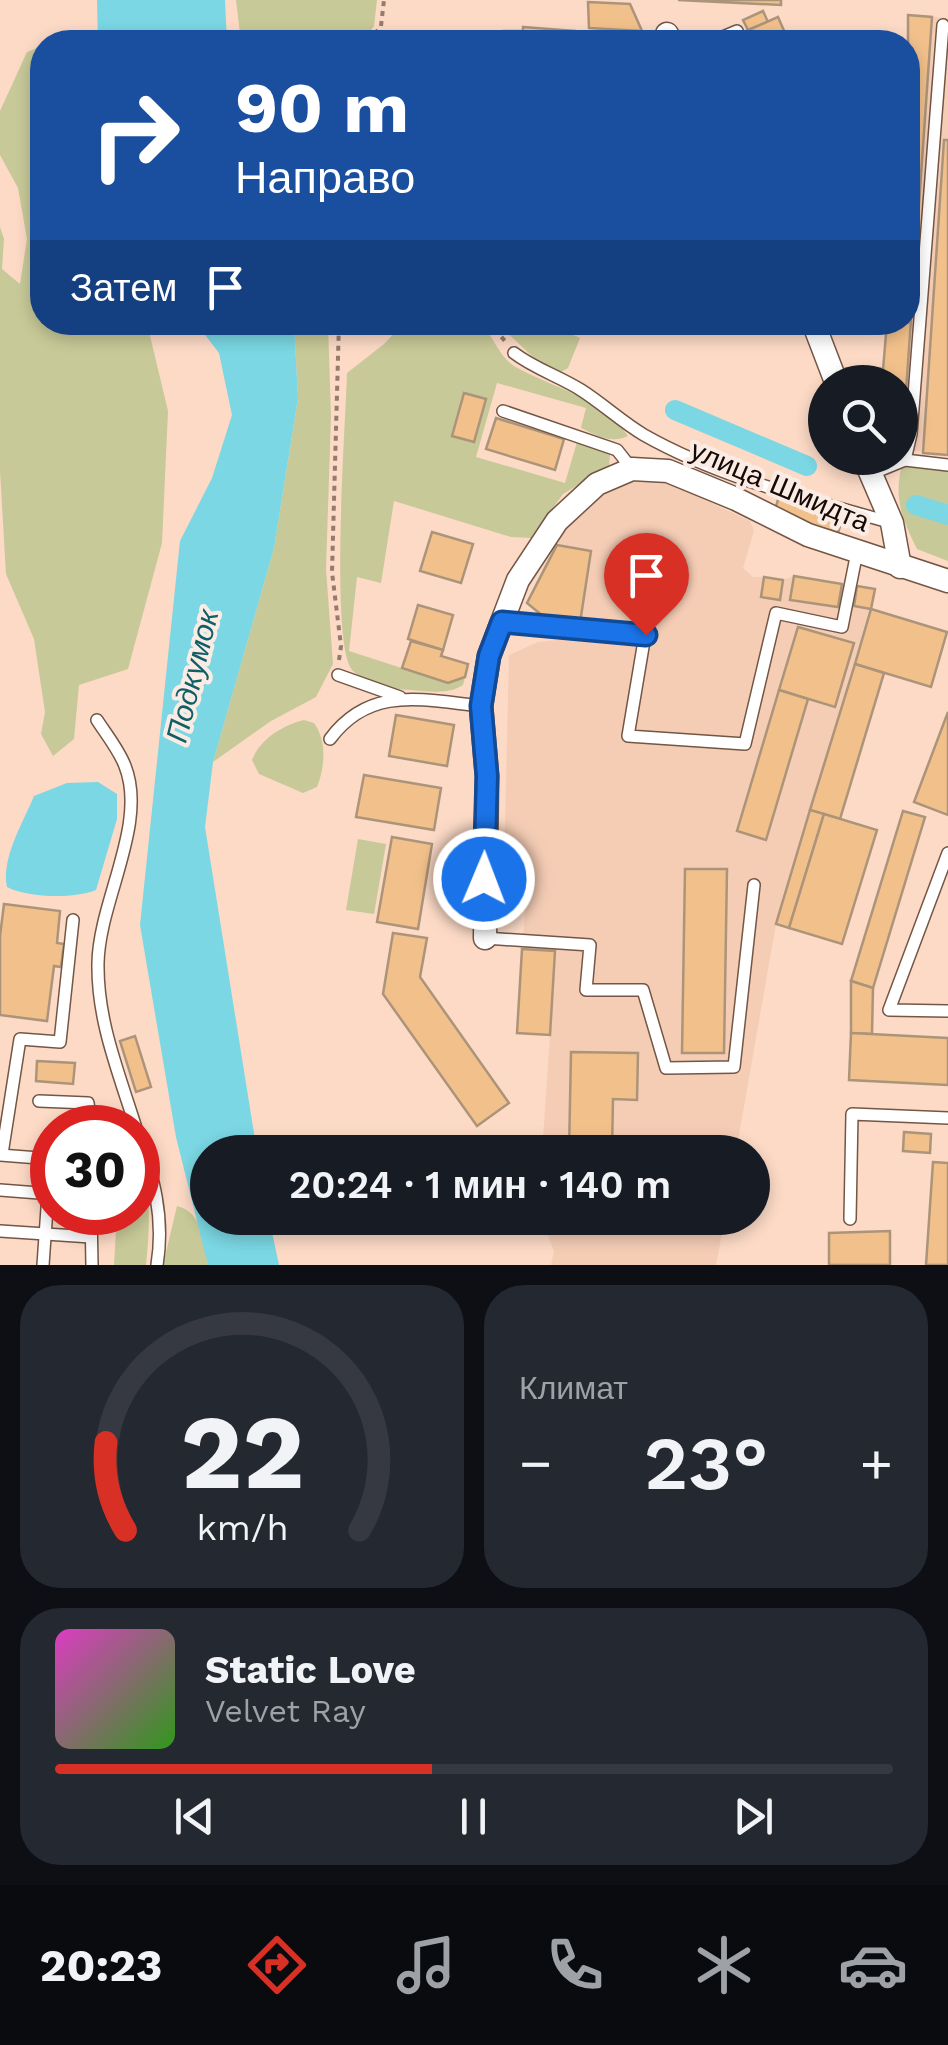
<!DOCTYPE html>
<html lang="ru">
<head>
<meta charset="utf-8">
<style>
  body { margin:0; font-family:"Work Sans",sans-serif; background:#242831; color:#f1f3f6; height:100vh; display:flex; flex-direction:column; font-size:38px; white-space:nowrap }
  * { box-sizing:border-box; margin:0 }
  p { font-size:32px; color:#9ea1a6 }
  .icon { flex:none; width:55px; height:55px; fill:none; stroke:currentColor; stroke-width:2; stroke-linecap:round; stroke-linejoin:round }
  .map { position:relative; height:1265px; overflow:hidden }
  .side { display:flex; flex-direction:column; gap:20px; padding:20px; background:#0d0f14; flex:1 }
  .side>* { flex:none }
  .top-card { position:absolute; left:30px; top:30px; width:890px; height:305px; border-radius:40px; box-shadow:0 5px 15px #0003; background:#1a4fa0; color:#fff; overflow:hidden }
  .buttons { position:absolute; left:808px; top:365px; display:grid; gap:20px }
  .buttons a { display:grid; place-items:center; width:110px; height:110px; border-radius:50%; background:#171b24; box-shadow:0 5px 15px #0003; font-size:50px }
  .speed { position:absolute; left:30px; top:1105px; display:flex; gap:20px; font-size:50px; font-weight:700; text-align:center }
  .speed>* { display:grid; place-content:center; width:130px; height:130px; border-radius:50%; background:#171b24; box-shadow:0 5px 15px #0003; line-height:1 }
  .speed .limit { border:15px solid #d22; background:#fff; color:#111 }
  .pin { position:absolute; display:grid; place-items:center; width:85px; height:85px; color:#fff; margin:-102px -42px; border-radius:50% 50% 50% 0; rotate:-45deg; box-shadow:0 0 10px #0007 }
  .pin .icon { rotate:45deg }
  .me { position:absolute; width:110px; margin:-55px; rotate:1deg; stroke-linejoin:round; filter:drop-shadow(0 0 8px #0008) }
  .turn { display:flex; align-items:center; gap:35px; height:210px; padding:0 40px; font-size:45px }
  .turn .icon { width:130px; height:130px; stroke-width:2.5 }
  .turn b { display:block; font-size:70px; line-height:85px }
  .then { display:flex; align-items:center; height:95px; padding:0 40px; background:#0003; gap:20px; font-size:38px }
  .big { font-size:75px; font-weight:600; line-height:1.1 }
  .side .widget { flex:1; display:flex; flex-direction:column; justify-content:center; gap:15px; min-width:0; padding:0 35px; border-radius:40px; background:#242831 }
  .side .dial { align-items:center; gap:0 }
  .dial svg { height:260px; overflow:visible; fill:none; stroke:#363941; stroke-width:7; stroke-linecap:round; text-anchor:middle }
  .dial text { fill:#f1f3f6; stroke:none }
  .song { display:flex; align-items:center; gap:30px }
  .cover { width:120px; height:120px; border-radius:15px; background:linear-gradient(135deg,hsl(310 70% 55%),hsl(110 70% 35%)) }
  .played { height:10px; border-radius:5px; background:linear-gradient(90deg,#d93025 45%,#363941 45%) }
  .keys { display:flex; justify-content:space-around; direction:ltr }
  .heat { display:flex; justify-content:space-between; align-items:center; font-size:55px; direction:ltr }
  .side .tiles { flex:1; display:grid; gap:20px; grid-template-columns:1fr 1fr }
  .widget:last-child { grid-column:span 2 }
  .trip { position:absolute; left:190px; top:1135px; width:580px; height:100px; border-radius:50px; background:#171b24; box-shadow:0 5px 15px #0003; font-weight:600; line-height:100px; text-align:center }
  .tabs { display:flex; height:160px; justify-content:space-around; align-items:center; background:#090b0e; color:#9ea1a6 }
  .tabs .icon { width:70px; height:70px }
  .tabs .selected { color:#d93025 }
  .tabs b { font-size:45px; color:#f1f3f6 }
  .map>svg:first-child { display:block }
</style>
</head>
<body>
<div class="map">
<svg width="948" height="1265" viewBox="0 0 948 1265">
  <rect width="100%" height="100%" fill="#fcdac6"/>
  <!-- built -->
  <g fill="#f5cdb5">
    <path d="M 908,15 L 948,18 L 948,455 L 900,449 L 900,382 L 882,382 L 887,323 L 908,322 Z"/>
    <path d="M 660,479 L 750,521 L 754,531 L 743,568 L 753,577 L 764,577 L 762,597 L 779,600 L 783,580 L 794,576 L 875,589 L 871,609 L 776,924 L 736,1152 L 542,1152 L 550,1036 L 517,1033 L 525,910 L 503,908 L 509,655 L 538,642 L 577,638 L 580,623 L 544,617 L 527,603 L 544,565 L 568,526 L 604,495 L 633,480 Z"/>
    <path d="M 541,1218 L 725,1218 L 716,1265 L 551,1265 L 554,1251 Z"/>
  </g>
  <!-- green -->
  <g fill="#c7c998">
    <path d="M 236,0 L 377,0 L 374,26 L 362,42 L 241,42 Z"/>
    <path d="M 42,46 L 42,322 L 147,323 L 168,411 L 162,543 L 128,669 L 79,685 L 74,739 L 53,756 L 41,734 L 45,712 L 34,639 L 6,574 L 0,471 L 0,227 L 4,239 L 2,269 L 20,284 L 27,239 L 18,188 L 0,155 L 0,111 L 27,52 Z"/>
    <path d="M 294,323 L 328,323 L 331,416 L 326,569 L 333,664 L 316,697 L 271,721 L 213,762 L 274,548 L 298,398 Z"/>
    <path d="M 404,323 L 479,323 C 493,334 499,357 514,366 C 552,388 602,397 628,436 C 611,444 598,436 581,428 L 586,408 L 497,383 L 476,457 L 565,483 L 577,442 L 595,446 L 610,455 L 609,466 L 563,494 L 531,538 L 511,537 L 394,501 L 381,583 L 357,577 L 349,651 L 448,683 L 465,677 L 463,685 C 448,695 428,691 410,690 C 391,689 368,685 353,671 C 329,648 346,418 347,373 L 384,344 Z"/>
    <path d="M 497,323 L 547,323 L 580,338 L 568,368 L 561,372 L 536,360 Z"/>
    <path d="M 917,463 L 948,470 L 948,561 L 917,549 C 903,521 894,500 901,469 Z"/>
    <path d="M 304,720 L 314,723 C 327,741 325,767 317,787 L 303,793 L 259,774 L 252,760 C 260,739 283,725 304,720 Z"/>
    <path d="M 358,839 L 386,844 L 374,914 L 346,910 Z"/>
    <path d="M 138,1155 C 152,1194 150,1225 146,1265 L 114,1265 L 117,1213 L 138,1212 Z"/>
    <path d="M 177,1206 C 203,1212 203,1242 208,1265 L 163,1265 Z"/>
  </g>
  <!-- water -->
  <g fill="#7ad7e3">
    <path d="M 97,0 L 225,0 L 227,42 L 98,42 Z"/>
    <path d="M 196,323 L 294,323 L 298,398 L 274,548 L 213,762 L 205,827 L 257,1152 L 208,1152 L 208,1218 L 269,1218 L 279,1265 L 208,1265 L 176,1137 L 140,925 L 180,541 L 212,478 L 232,415 L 219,353 Z"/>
    <path d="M 98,782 L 117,794 L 117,819 L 96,890 C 73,899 29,898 7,887 C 1,858 23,823 34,796 L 67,783 Z"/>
  </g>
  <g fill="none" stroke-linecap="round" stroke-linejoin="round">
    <!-- canal -->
    <g stroke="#7ad7e3" stroke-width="20">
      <path d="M 675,410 L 807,466"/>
      <path d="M 916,505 L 948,515"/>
    </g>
  </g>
  <!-- building -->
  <g fill="#f2c18b" stroke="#ac947a" stroke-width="2.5">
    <path d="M 678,0 L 781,0 L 781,5 Z"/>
    <path d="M 588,2 L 630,4 L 642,31 L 589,28 Z"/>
    <path d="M 763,11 L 768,22 L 748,30 L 743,20 Z"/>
    <path d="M 908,15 L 932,17 L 902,449 L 900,382 L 882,382 L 887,322 L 908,322 Z"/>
    <path d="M 778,17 L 789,42 L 748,42 L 744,32 Z"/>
    <path d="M 523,27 L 575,31 L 575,41 L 582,42 L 507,42 L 504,31 L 523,31 Z"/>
    <path d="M 944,140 L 948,140 L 948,455 L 923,453 Z"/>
    <path d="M 464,393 L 486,399 L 474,442 L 452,436 Z"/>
    <path d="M 496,418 L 564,439 L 555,470 L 486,449 Z"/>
    <path d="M 780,493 L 844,513 L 838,533 L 774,513 Z"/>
    <path d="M 432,532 L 473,544 L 461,583 L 420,571 Z"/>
    <path d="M 557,545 L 591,551 L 580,623 L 544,617 L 527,603 Z"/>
    <path d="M 794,576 L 842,584 L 838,607 L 790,600 Z"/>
    <path d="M 764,577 L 783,580 L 780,600 L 761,597 Z"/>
    <path d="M 857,586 L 875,589 L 871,609 L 854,606 Z"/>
    <path d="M 418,605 L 453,615 L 443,650 L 408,639 Z"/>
    <path d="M 871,609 L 947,632 L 931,687 L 855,664 Z"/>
    <path d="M 798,627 L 854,643 L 835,707 L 779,690 Z"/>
    <path d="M 411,641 L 443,650 L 441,656 L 468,664 L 465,677 L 448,683 L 402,668 Z"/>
    <path d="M 855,664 L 884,673 L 840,819 L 810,810 Z"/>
    <path d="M 779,690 L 808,699 L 766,840 L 737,831 Z"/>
    <path d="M 948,712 L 948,815 L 914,802 Z"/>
    <path d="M 396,715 L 454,725 L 447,766 L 389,756 Z"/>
    <path d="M 364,775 L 441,788 L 434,830 L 356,817 Z"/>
    <path d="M 810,810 L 824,814 L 789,928 L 776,924 Z"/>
    <path d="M 903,811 L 925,817 L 873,988 L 851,981 Z"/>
    <path d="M 824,814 L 877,830 L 842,944 L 789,928 Z"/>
    <path d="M 392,837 L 432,844 L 418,929 L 377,922 Z"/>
    <path d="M 685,869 L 727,869 L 724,1053 L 682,1053 Z"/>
    <path d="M 4,904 L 60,911 L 57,943 L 64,944 L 61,967 L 54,966 L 47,1021 L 0,1015 L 0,936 Z"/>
    <path d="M 393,933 L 427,938 L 420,977 L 509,1103 L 477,1126 L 383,994 Z"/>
    <path d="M 522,949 L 555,951 L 550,1035 L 517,1033 Z"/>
    <path d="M 851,981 L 873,988 L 872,1034 L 851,1033 Z"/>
    <path d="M 851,1033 L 948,1038 L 948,1085 L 849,1080 Z"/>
    <path d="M 135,1036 L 151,1087 L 136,1092 L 120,1041 Z"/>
    <path d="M 571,1052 L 638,1053 L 637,1100 L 613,1099 L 612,1152 L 569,1152 Z"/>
    <path d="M 37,1061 L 75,1063 L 73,1084 L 36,1081 Z"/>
    <path d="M 904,1132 L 931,1134 L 930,1153 L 903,1151 Z"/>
    <path d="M 933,1162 L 948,1163 L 948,1265 L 926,1265 Z"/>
    <path d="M 890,1231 L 890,1265 L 829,1265 L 829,1233 Z"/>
  </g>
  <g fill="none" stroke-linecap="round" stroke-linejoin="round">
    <defs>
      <g id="service">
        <path d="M 711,42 L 737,31 L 741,42"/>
        <path d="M 514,353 C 535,369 559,376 581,390 C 603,404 622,422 644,435 C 720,478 808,499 892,523"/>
        <path d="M 503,411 L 617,450 L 632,469"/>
        <path d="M 905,460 L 948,465"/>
        <path d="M 871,474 L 905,460 L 911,434 L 943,25"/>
        <path d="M 502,622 L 645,635 L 628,736 L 745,744 L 776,613 L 842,627 L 857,552"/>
        <path d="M 338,675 L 400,697"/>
        <path d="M 97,720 C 106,734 119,750 125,766 C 148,824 99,901 98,963 C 97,1021 119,1073 136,1128"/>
        <path d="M 330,739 C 370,685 423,700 481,706"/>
        <path d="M 948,853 L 889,1010 L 948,1011"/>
        <path d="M 485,938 L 590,945 L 586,990 L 643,990 L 666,1068 L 734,1067 L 754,885"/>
        <path d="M 39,1101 L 88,1103 L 92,1128"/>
        <path d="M 138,1131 C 153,1177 165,1216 157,1265"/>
        <path d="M 2,1154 L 20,1039 L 60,1042 L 73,920"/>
        <path d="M 0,1155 L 52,1159"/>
        <path d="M 0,1190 L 52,1194"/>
        <path d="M 91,1212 L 92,1265"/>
        <path d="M 850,1219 L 852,1114 L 948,1118"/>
        <path d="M 0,1231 L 91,1237"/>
        <path d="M 43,1265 L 48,1194"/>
      </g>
      <g id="minor">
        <path d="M 667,34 L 671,42"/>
        <path d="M 813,322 L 836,382"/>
        <path d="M 864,458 L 892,523 L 900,567"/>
        <path d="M 485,938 L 487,776 L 481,706 L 489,656 L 518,580 L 557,521 L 597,484 L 632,469 L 668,471 L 736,499 L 808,535 L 948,581"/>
      </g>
    </defs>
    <!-- service casing -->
    <use href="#service" stroke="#735645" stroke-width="14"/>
    <!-- minor casing -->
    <use href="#minor" stroke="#735645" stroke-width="25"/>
    <!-- path -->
    <g stroke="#937b6e" stroke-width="4" stroke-dasharray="5 5" stroke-linecap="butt">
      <path d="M 369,42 L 381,26 L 384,0"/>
      <path d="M 488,322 L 505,341"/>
      <path d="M 339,660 L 341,646 L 332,572 L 339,322 L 354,329 L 386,322"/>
    </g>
    <!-- service -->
    <use href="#service" stroke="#fff" stroke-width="11"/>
    <!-- minor -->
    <use href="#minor" stroke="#fff" stroke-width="22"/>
  </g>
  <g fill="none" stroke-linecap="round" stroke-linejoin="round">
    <defs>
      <path id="route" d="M 484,879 L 487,776 L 481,706 L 489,656 L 502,622 L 646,635"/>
    </defs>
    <!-- route casing -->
    <use href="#route" stroke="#114b97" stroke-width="25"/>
    <!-- route -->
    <use href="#route" stroke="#1a73e8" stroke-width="18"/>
  </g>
  <g text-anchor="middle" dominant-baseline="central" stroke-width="8" stroke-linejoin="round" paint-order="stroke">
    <!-- street labels -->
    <g font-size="28" fill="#140904" stroke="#faece4">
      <text transform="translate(780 486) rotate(23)">улица Шмидта</text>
    </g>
    <!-- water labels -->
    <g font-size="30" font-style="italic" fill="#0e5f67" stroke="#faece4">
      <text transform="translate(192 676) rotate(-76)">Подкумок</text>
    </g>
  </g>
</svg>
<div class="buttons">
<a><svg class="icon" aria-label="search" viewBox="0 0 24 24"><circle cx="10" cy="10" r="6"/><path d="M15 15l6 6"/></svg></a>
</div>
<div class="speed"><div class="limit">30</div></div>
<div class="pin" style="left:646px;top:635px;background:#d93025"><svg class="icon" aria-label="arrive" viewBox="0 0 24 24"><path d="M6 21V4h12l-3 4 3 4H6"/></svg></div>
<svg class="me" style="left:484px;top:879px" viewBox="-20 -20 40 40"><circle r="17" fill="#1a73e8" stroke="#fff" stroke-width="3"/><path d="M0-11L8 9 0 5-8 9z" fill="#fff"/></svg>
<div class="trip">20:24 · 1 мин · 140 m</div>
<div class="top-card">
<div class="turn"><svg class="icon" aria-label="right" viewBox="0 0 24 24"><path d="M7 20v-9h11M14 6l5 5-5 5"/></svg><div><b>90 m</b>Направо</div></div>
<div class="then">Затем<svg class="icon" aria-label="arrive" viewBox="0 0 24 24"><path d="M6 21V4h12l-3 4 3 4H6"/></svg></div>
</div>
</div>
<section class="side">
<div class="tiles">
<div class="widget dial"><svg viewBox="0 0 100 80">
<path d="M14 69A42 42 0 1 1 86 69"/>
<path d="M14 69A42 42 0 0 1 8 42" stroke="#d93025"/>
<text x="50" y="56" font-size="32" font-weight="700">22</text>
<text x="50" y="72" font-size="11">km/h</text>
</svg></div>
<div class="widget"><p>Климат</p>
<div class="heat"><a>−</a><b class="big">23°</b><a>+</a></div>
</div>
<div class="widget">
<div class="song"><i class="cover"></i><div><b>Static Love</b><p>Velvet Ray</p></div></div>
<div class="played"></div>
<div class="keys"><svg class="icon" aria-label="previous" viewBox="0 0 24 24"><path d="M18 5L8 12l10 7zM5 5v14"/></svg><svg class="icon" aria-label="pause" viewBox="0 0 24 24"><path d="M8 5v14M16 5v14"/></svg><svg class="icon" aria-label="next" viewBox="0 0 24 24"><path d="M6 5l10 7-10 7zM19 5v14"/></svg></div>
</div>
</div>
</section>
<nav class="tabs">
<b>20:23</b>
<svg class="icon selected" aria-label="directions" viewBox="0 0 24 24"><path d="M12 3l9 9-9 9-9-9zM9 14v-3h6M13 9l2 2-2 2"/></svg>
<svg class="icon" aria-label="music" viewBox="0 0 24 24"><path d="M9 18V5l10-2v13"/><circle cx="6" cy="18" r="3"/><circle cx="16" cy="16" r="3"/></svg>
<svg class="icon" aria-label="phone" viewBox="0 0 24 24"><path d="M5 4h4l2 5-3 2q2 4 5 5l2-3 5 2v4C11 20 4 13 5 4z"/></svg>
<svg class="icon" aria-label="climate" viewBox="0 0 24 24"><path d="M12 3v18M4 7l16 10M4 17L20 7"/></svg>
<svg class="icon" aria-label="car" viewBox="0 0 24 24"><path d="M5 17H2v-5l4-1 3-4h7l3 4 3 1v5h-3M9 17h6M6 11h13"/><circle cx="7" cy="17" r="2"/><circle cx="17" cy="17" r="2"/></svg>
</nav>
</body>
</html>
